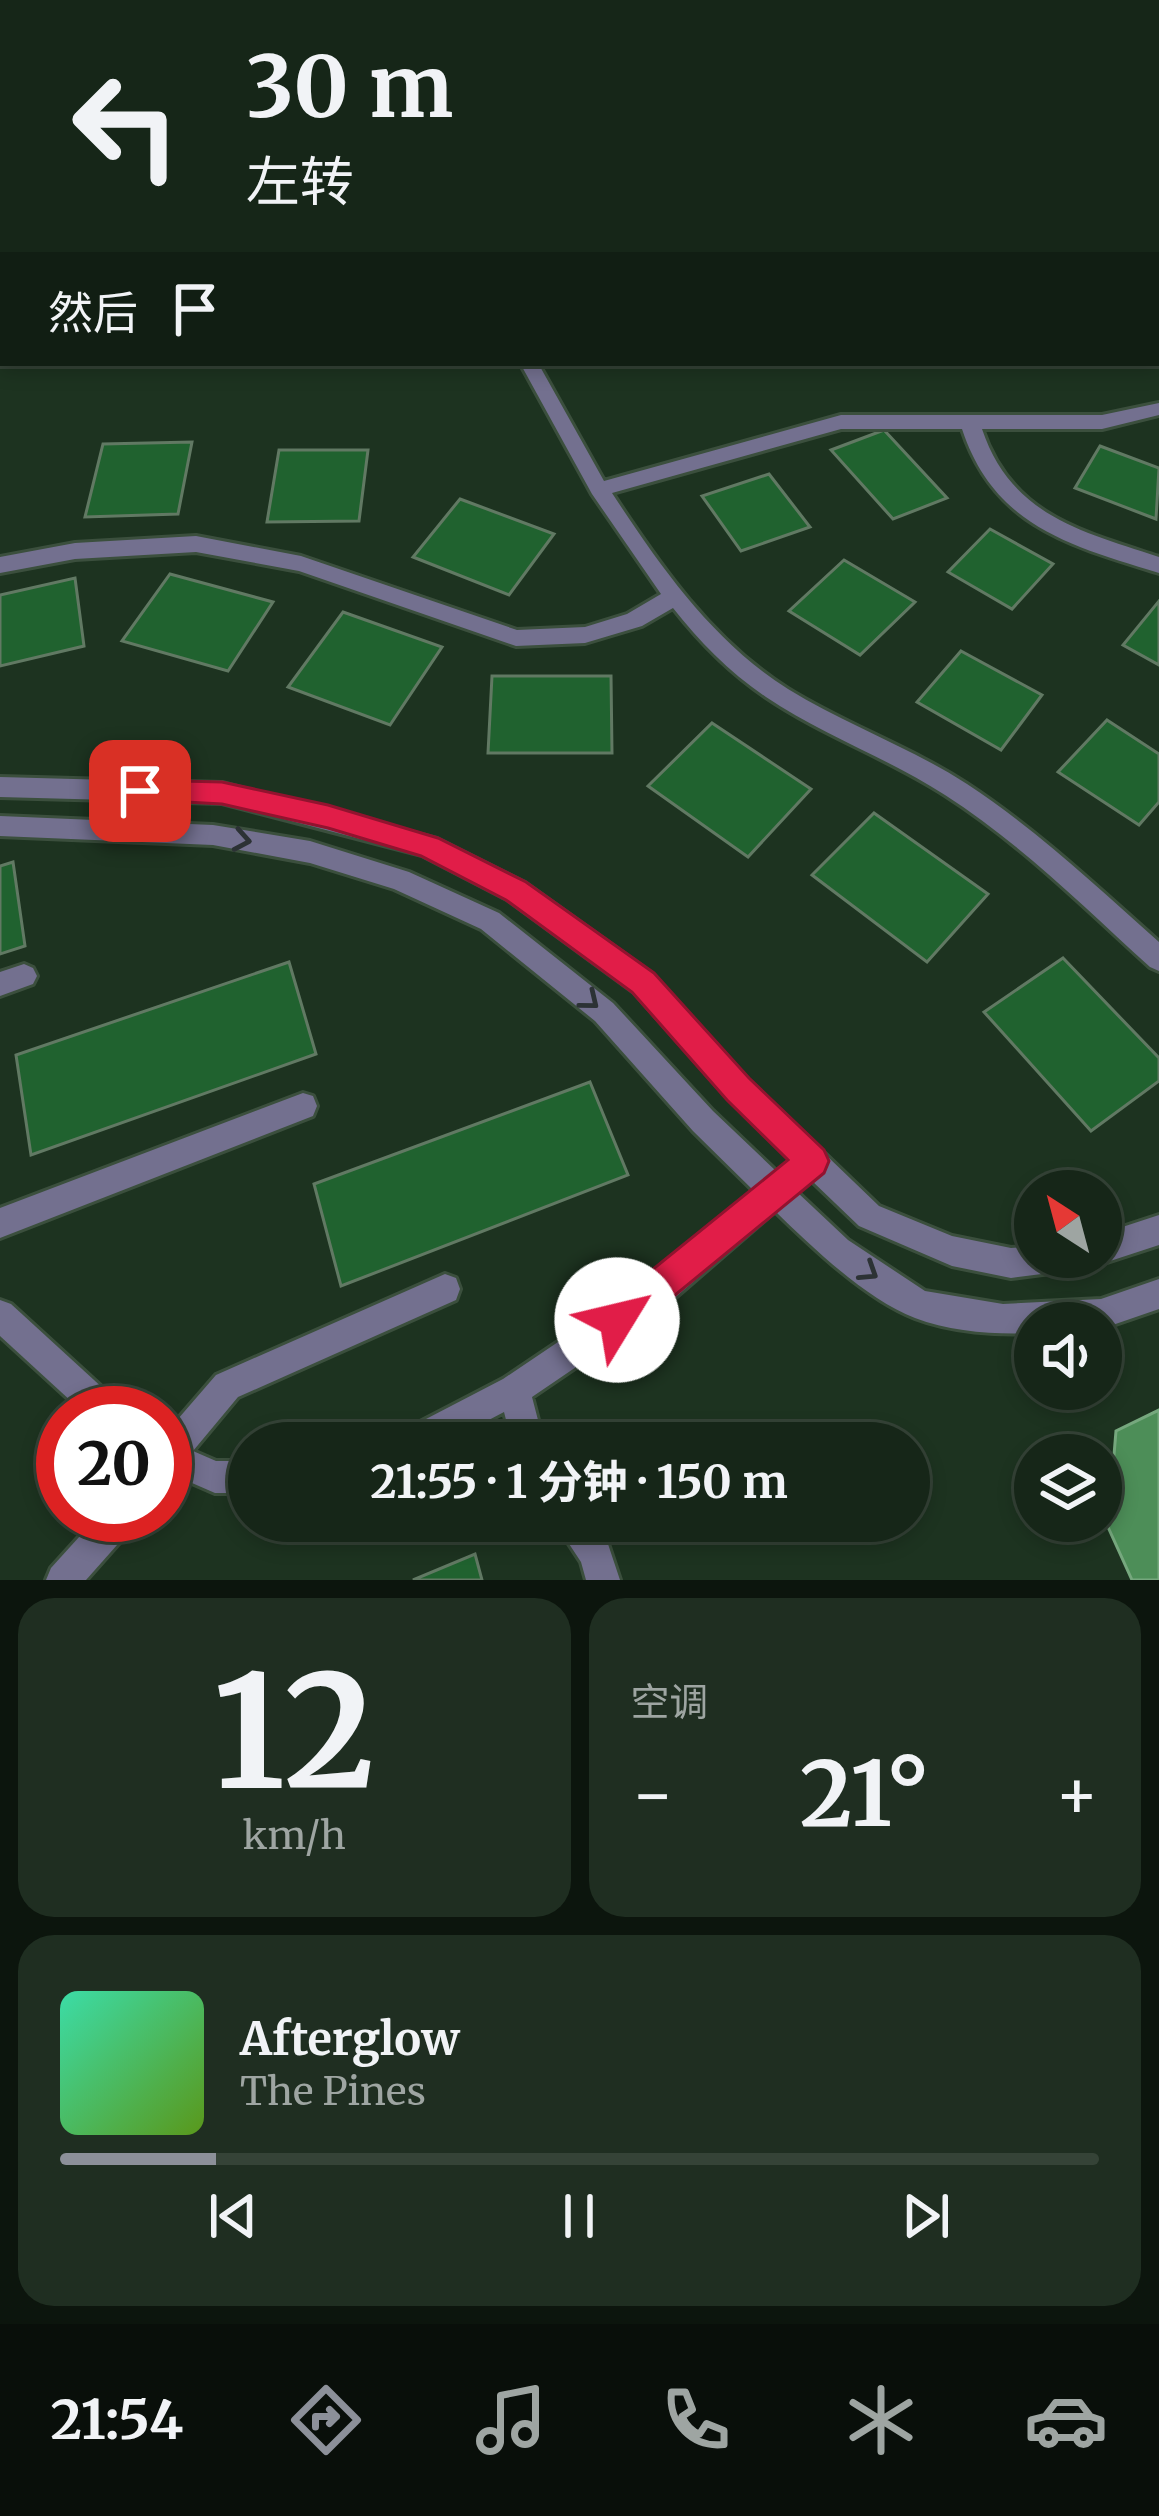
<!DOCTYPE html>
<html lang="zh">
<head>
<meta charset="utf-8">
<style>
  body { margin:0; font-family:Merriweather,"Noto Sans SC",serif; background:#1f2e21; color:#f1f3f6; height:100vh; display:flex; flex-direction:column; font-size:45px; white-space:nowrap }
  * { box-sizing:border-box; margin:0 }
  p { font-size:39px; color:#9ea5a2 }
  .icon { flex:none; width:66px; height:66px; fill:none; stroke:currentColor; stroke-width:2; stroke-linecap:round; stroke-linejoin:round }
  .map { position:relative; height:1580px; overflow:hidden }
  .side { display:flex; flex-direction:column; gap:18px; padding:18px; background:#0c150d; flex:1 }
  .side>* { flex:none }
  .hud { position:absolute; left:0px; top:0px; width:1161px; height:366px; box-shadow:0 6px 18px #0003,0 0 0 3px #354337; background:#162618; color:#f1f3f6; overflow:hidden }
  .needle { width:78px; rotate:324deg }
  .buttons { position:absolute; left:1014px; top:1170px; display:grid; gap:24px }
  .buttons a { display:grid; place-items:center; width:108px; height:108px; border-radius:50%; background:#162618; box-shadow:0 6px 18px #0003,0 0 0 3px #354337; font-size:60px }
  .speed { position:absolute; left:36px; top:1386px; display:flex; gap:24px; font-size:60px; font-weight:700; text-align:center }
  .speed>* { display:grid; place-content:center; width:156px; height:156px; border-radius:50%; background:#162618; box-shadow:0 6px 18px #0003,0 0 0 3px #354337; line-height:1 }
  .speed .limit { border:18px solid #d22; background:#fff; color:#111 }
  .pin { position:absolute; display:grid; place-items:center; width:102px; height:102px; color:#fff; margin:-51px; border-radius:24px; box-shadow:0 6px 18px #0006 }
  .me { position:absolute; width:132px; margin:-66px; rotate:54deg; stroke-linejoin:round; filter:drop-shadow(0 0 9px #0008) }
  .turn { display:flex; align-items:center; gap:42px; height:252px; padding:0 48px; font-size:54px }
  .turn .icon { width:156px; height:156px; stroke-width:2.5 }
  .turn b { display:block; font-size:84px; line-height:102px }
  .then { display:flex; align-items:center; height:114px; padding:0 48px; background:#0003; gap:24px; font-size:45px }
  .big { font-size:90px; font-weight:700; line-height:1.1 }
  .side .card { flex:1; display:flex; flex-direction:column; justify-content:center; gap:18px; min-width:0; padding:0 42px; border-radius:36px; background:#1f2e21 }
  .side .dial { align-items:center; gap:0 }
  .dial b { font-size:156px; line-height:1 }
  .song { display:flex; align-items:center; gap:36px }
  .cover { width:144px; height:144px; border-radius:18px; background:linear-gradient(135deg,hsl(160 70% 55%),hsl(90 70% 35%)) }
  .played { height:12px; border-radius:6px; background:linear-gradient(90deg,#8c9099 15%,#354337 15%) }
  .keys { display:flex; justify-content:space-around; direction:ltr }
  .heat { display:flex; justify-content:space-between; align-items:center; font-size:66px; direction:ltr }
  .side .tiles { flex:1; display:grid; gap:18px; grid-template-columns:1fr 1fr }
  .card:last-child { grid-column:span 2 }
  .trip { position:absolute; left:228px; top:1422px; width:702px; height:120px; border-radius:60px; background:#162618; box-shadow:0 6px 18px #0003,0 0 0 3px #354337; font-weight:700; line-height:120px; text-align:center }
  .tabs { display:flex; height:192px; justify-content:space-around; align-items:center; background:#090f0a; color:#9ea5a2 }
  .tabs .icon { width:84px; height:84px }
  .tabs .current { color:#8c9099 }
  .tabs b { font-size:54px; color:#f1f3f6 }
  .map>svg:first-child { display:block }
</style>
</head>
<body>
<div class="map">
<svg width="1159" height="1580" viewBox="0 0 1159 1580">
  <rect width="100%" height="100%" fill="#1d3320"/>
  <!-- water -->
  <path fill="#4d8e58" stroke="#76a87e" stroke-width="3" d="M 1159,1410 L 1159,1580 L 1132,1580 L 1108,1527 L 1116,1431 Z"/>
  <!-- building -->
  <g fill="#20622f" stroke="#617963" stroke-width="3">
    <path d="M 884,430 L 947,498 L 893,519 L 831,450 Z"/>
    <path d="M 192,442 L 178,514 L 85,517 L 103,444 Z"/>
    <path d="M 1100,446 L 1159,468 L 1156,519 L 1075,488 Z"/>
    <path d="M 279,450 L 368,450 L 359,521 L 267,522 Z"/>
    <path d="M 769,474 L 810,527 L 741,551 L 702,496 Z"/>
    <path d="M 460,499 L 554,534 L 509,595 L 413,557 Z"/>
    <path d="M 990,529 L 1053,564 L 1012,609 L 948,572 Z"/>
    <path d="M 844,560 L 915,602 L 860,655 L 789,611 Z"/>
    <path d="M 170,574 L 273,602 L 228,671 L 122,641 Z"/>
    <path d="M 75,578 L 84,646 L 0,666 L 0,595 Z"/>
    <path d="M 1159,601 L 1159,665 L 1123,645 Z"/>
    <path d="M 343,612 L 442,647 L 390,725 L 288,687 Z"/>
    <path d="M 961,651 L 1042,695 L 1001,750 L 917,702 Z"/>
    <path d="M 492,676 L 611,676 L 612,753 L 488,753 Z"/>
    <path d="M 1107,720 L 1159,754 L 1159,802 L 1139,825 L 1058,772 Z"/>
    <path d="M 712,723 L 811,789 L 748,857 L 648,786 Z"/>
    <path d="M 874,813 L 988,894 L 927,962 L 812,875 Z"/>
    <path d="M 13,862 L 25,946 L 0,954 L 0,866 Z"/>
    <path d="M 1063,958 L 1159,1058 L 1159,1081 L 1091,1131 L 984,1012 Z"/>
    <path d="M 289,962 L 316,1054 L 31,1155 L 16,1055 Z"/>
    <path d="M 590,1082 L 628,1175 L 341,1286 L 314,1184 Z"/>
    <path d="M 475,1554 L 482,1580 L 413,1580 Z"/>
  </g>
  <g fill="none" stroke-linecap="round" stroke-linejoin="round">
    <defs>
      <g id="lane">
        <rect x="0" y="189" width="3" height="10"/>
        <path d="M 520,363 L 538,363 L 604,481 L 841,415 L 1102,415 L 1159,403 L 1159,415 L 1102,429 L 982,429 C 1011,515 1080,531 1159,557 L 1159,573 C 1069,545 994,526 962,429 L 841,429 L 612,493 C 660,566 712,641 788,689 C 846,725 910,747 967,784 C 1037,830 1097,887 1159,942 L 1159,971 L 1150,967 C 1084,907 1020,843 945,795 C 888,758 822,735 766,697 C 730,673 699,641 673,608 L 642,626 L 585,643 L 516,646 L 299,571 L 196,552 L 75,559 L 0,573 L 0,557 L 75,543 L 196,536 L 301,556 L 517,630 L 585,627 L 627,614 L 661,594 L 592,494 Z"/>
        <path d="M 0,777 L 222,783 L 437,839 L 525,883 L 652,974 L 748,1080 L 879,1206 L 952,1236 L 1011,1248 L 1035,1246 L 1035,1257 L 1101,1257 L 1101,1234 L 1159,1215 L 1159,1245 L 1101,1264 L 1092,1260 L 1089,1268 L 1011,1278 L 952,1266 L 859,1226 L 811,1180 L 797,1192 L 848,1240 L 925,1291 L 1003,1304 L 1101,1299 L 1159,1279 L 1159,1309 L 1101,1329 L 1101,1323 L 1035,1323 L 1035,1333 C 998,1335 951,1332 915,1318 C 866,1299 813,1248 775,1211 L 663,1308 L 532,1397 L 544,1443 L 512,1443 L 504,1412 L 445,1443 L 396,1443 L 401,1432 L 503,1379 L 641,1286 L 754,1191 L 693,1131 L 595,1021 L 481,929 L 394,889 L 310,863 L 213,845 L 0,836 L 0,816 L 213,825 L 310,841 L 409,872 L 499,913 L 613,1003 L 713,1111 L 777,1172 L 791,1160 L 728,1098 L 634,992 L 507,899 L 422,855 L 222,803 L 0,797 Z"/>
        <path d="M 24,964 L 33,968 L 37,976 L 33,984 L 0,996 L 0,972 Z"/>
        <path d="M 303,1093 L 313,1096 L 317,1106 L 313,1116 L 0,1238 L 0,1208 Z"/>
        <path d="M 445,1274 L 456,1278 L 460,1289 L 456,1300 L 238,1397 L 193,1451 L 216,1461 L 249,1461 L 249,1493 L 215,1493 L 169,1473 L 165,1475 L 165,1434 L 216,1375 Z"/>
        <path d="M 0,1300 L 11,1304 L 118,1402 L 123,1413 L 84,1413 L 0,1336 Z"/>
        <path d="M 99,1515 L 138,1515 L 133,1527 L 86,1580 L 46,1580 L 51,1568 Z"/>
        <path d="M 554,1521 L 592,1521 L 607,1541 L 620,1580 L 586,1580 L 581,1562 Z"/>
      </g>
    </defs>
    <!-- lane casing -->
    <use href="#lane" stroke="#3b4f3d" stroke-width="6"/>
    <!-- lane -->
    <use href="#lane" fill="#73708f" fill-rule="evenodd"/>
  </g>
  <!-- one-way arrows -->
  <defs><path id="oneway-chevron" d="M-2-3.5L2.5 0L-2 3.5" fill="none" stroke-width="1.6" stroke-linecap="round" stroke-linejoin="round" transform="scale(3)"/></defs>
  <g stroke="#2c3235">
    <use href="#oneway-chevron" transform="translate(242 840) rotate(10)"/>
    <use href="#oneway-chevron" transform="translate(590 1001) rotate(39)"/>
    <use href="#oneway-chevron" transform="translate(869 1272) rotate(33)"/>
  </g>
  <!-- route -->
  <path fill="#e11d48" stroke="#92132f" stroke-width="3" d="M 140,780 L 222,782 L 328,805 L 438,838 L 526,882 L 654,973 L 749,1078 L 824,1150 L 829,1161 L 824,1173 L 630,1332 L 617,1337 L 605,1332 L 600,1320 L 605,1308 L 788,1160 L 727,1100 L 632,992 L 506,900 L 421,856 L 328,828 L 222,804 L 131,799 L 127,791 L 131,783 Z"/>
</svg>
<div class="buttons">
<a><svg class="needle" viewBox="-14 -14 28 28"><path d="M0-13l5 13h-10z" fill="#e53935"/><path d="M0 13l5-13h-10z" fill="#9ea5a2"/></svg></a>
<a><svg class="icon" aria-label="sound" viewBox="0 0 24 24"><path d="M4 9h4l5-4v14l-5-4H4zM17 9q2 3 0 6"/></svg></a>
<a><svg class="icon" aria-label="layers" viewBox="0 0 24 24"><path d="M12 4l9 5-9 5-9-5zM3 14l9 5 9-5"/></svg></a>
</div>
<div class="speed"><div class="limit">20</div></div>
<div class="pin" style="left:140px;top:791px;background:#d93025"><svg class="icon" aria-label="arrive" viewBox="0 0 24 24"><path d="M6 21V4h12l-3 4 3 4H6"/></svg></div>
<svg class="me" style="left:617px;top:1320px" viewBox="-20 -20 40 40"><circle r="19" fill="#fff"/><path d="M0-13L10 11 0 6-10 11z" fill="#e11d48"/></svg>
<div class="trip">21:55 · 1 分钟 · 150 m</div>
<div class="hud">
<div class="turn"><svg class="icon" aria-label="left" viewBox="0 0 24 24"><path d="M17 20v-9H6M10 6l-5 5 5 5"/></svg><div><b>30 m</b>左转</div></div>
<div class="then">然后<svg class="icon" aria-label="arrive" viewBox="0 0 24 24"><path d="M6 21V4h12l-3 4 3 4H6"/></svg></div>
</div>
</div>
<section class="side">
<div class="tiles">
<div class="card dial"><b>12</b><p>km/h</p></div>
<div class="card"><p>空调</p>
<div class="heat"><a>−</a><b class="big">21°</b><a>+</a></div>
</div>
<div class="card">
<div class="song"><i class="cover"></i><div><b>Afterglow</b><p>The Pines</p></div></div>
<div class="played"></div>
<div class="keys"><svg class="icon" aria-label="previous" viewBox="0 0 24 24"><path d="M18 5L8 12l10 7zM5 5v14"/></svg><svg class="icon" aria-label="pause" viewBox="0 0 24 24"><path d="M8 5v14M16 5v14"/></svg><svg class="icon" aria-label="next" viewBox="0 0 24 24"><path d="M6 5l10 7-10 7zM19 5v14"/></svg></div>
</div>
</div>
</section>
<nav class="tabs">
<b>21:54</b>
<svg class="icon current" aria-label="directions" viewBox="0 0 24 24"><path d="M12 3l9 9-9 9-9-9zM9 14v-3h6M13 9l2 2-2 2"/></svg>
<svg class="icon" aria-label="music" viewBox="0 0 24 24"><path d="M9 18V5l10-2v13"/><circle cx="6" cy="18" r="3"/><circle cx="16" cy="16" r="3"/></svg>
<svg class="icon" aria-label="phone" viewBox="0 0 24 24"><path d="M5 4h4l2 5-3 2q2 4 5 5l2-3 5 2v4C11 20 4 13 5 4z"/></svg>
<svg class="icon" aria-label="climate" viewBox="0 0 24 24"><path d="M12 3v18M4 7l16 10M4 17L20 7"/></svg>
<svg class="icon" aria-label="car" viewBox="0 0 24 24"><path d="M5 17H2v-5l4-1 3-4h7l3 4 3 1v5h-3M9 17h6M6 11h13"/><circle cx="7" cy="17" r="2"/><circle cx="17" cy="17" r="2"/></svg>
</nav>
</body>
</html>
